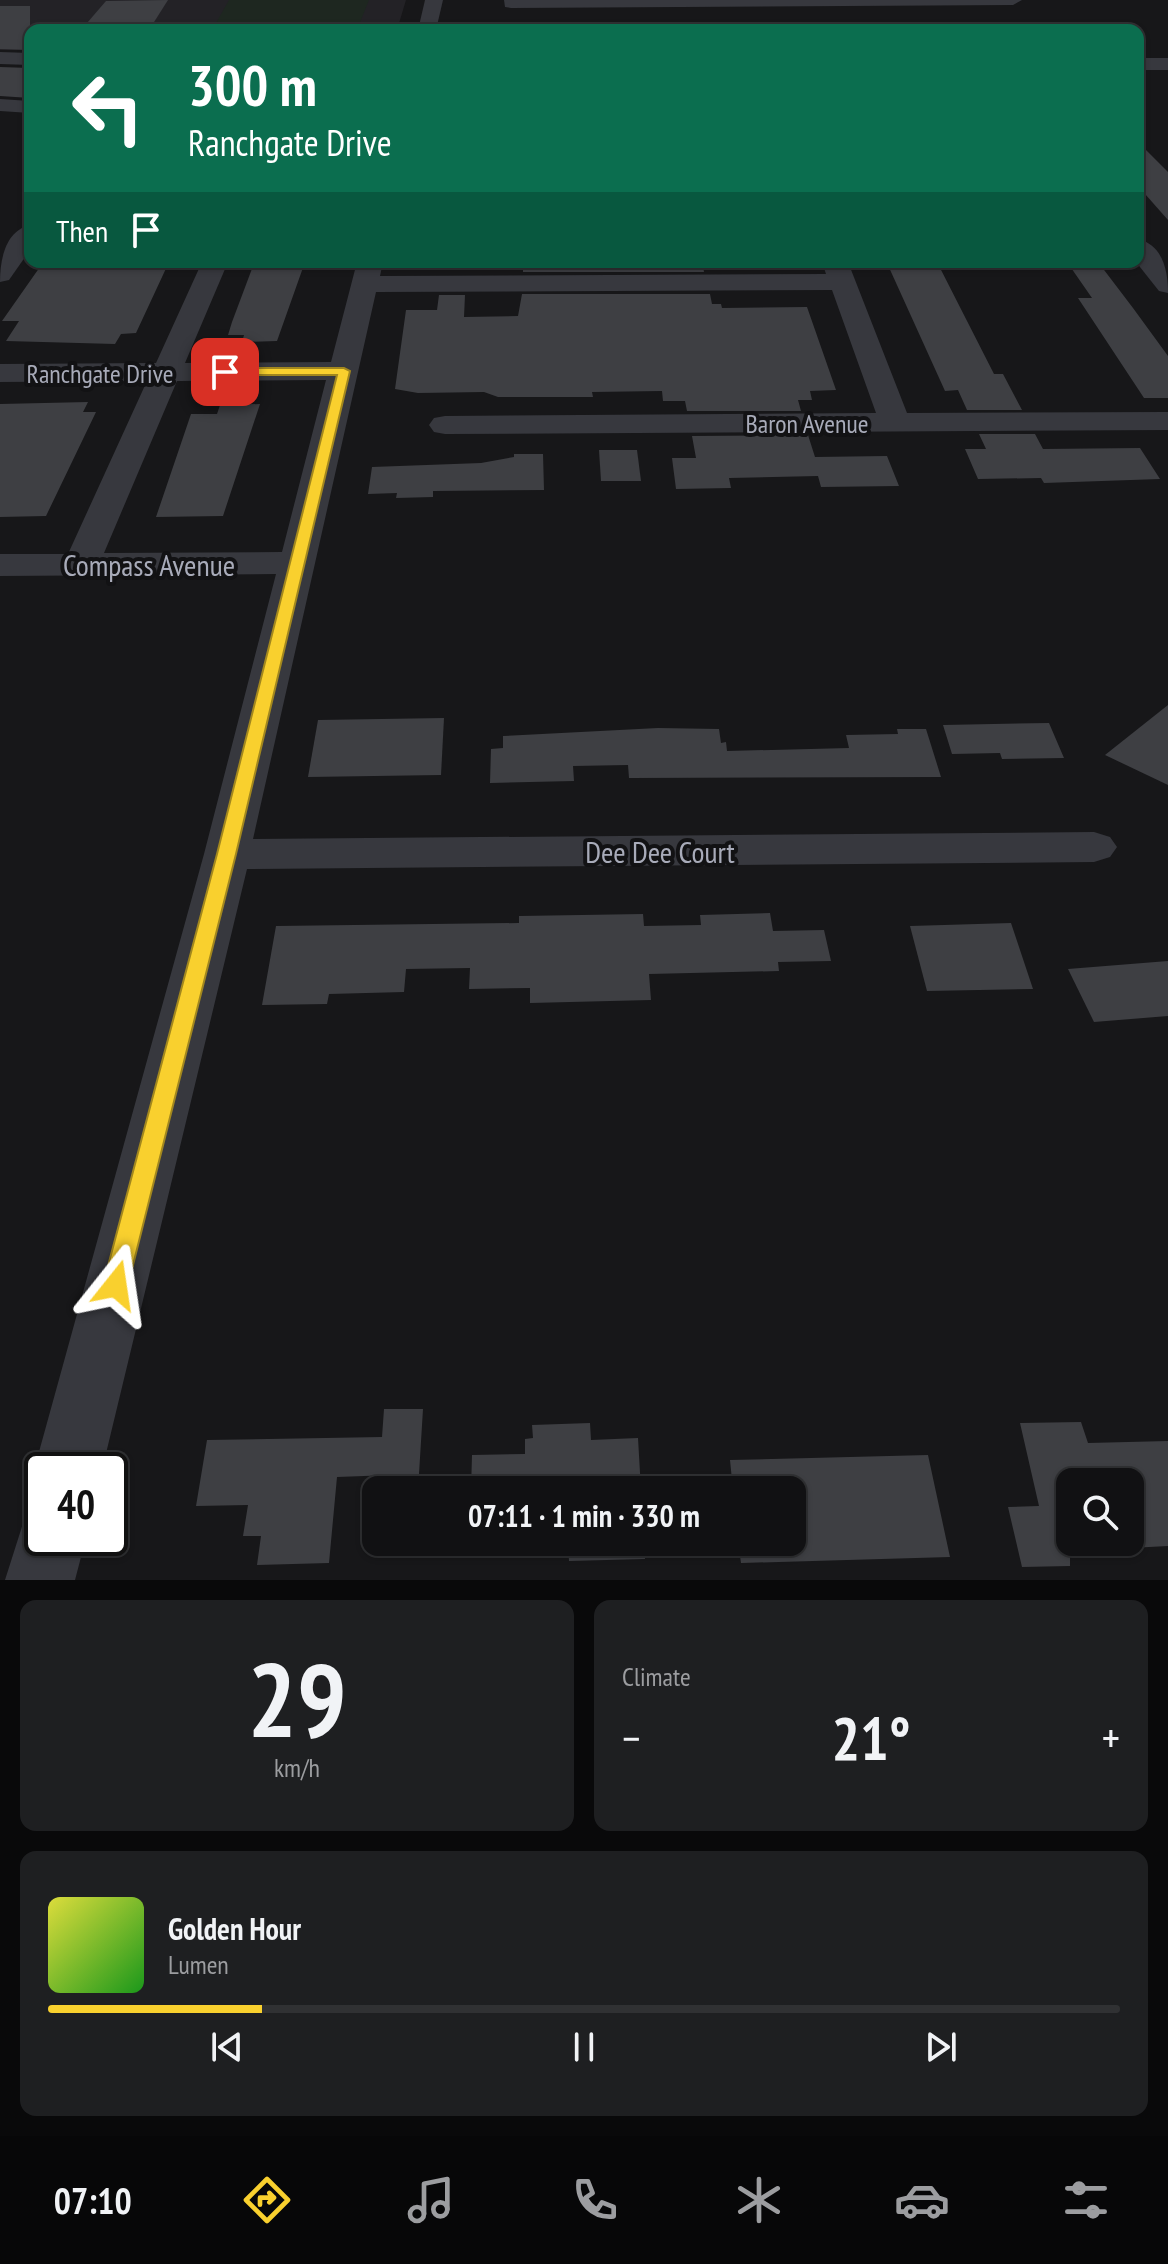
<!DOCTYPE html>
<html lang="en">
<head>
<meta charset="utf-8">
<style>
  body { margin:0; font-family:"PT Sans Narrow",sans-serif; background:#1e1f21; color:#f1f3f6; height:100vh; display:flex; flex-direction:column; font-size:30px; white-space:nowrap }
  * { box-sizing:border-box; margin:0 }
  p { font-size:26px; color:#9c9da0 }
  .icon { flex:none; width:44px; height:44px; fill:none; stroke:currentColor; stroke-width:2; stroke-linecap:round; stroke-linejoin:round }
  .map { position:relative; height:1580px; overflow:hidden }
  .panel { display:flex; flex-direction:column; gap:20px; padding:20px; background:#09090a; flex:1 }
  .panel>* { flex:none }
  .hud { position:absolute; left:24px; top:24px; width:1120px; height:244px; border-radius:16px; box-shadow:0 2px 6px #0004,0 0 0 2px #303133; background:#0b6e4f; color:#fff; overflow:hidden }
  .buttons { position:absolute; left:1056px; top:1468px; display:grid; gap:16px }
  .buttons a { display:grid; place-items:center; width:88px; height:88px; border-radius:16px; background:#111113; box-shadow:0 2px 6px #0004,0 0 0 2px #303133; font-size:40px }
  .speed { position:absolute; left:24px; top:1452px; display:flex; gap:16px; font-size:40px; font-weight:700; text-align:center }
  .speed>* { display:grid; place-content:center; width:104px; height:104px; border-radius:50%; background:#111113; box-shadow:0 2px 6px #0004,0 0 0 2px #303133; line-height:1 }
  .speed .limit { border:4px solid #111; border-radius:12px; background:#fff; color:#111 }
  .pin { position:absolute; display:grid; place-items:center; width:68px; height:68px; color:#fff; margin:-34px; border-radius:16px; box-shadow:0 4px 12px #0006 }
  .me { position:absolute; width:88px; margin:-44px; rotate:15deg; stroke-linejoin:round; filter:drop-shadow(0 0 6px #0008) }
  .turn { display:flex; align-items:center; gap:28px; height:168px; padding:0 32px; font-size:36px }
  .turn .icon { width:104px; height:104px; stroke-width:2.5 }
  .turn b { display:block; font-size:56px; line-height:68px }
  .then { display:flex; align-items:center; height:76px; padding:0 32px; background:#0003; gap:16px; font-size:30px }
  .big { font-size:60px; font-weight:800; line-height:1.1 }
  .panel .widget { flex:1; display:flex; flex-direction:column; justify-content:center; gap:12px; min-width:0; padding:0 28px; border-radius:16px; background:#1e1f21 }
  .panel .dial { align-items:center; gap:0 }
  .dial b { font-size:104px; line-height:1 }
  .song { display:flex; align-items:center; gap:24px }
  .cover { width:96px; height:96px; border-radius:12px; background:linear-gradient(135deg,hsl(60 70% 55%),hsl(120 70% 35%)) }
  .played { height:8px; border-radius:4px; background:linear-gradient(90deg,#f9d02e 20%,#303133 20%) }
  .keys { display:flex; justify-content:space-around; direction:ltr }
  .heat { display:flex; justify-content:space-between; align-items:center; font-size:44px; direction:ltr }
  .panel .tiles { flex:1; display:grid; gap:20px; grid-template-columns:1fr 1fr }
  .widget:last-child { grid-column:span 2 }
  .trip { position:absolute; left:362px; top:1476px; width:444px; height:80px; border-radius:16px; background:#111113; box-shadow:0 2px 6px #0004,0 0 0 2px #303133; font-weight:800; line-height:80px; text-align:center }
  .dock { display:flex; height:128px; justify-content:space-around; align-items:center; background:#070708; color:#9c9da0 }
  .dock .icon { width:56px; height:56px }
  .dock .on { color:#f9d02e }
  .dock b { font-size:36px; color:#f1f3f6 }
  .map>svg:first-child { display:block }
</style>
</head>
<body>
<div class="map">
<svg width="1168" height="1580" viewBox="0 0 1168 1580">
  <rect width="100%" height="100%" fill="#171719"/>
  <!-- built -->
  <path fill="#232226" d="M 0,0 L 406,0 L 397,30 L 30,30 L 30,50 L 0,50 Z"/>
  <!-- green -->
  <path fill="#1e2720" d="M 229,0 L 369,0 L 357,30 L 212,30 Z"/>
  <!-- building -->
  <g fill="#3e3f43">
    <path d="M 168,0 L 149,30 L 81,30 L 106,1 Z"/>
    <path d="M 0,6 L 30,6 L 30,50 L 0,49 Z"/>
    <path d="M 0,67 L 30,68 L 30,98 L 0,96 Z"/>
    <path d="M 1138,142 L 1168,172 L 1168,220 L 1138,186 Z"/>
    <path d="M 64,262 L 169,262 L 136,333 L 121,334 L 115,344 L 6,341 L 19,321 L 2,321 L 42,264 Z"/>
    <path d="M 266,262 L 305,262 L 277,341 L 242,342 L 244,335 L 228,335 L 232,322 L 253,266 L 264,266 Z"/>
    <path d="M 523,262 L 702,262 L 704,272 L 523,272 Z"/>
    <path d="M 937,262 L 994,374 L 1003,374 L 1022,410 L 967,410 L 958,390 L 945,391 L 887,263 Z"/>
    <path d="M 1067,262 L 1098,262 L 1133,308 L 1168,356 L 1168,398 L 1144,398 L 1078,298 L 1092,298 Z"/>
    <path d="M 522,294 L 710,294 L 712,304 L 721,304 L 722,308 L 807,307 L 836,390 L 810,391 L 812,400 L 798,400 L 801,411 L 687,411 L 685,401 L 663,401 L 662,391 L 592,392 L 593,397 L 498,397 L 484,392 L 418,393 L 395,389 L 406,310 L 437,310 L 439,295 L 465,295 L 464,317 L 518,316 Z"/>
    <path d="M 88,402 L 83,412 L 96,412 L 46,516 L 0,517 L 0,404 Z"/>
    <path d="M 260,404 L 223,516 L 156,517 L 191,414 L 217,414 L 220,405 Z"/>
    <path d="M 979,434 L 1035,434 L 1043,449 L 1140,448 L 1160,479 L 1044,483 L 1041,478 L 978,479 L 965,449 L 986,449 Z"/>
    <path d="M 808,435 L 815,457 L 887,456 L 899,486 L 821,487 L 818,476 L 729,478 L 731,488 L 676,489 L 672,458 L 696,458 L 692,436 Z"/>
    <path d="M 599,450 L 637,450 L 641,481 L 601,481 Z"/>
    <path d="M 514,454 L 543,454 L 544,490 L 433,491 L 433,497 L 396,498 L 397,493 L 368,494 L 372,467 L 481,463 L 514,457 Z"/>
    <path d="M 1168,705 L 1168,785 L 1105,755 Z"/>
    <path d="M 444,718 L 441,775 L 308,777 L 318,720 Z"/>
    <path d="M 1049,723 L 1064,758 L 1002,759 L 1000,753 L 952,754 L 943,725 Z"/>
    <path d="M 658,728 L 719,729 L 721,743 L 726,742 L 727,751 L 849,748 L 846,735 L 898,734 L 897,729 L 926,729 L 941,777 L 629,778 L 628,765 L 573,766 L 574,781 L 490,783 L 491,749 L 503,748 L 503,736 Z"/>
    <path d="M 770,913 L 773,931 L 824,930 L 831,961 L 778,962 L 779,971 L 649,974 L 651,1000 L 530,1003 L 530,988 L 469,989 L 470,968 L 406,969 L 404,992 L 329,994 L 327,1004 L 262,1005 L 276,926 L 519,923 L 519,916 L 643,914 L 644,926 L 701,925 L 700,915 Z"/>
    <path d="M 1011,923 L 1033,989 L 927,991 L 910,926 Z"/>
    <path d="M 1168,961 L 1168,1016 L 1094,1022 L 1068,969 Z"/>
    <path d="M 384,1409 L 423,1409 L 419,1474 L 337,1477 L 329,1563 L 257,1565 L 261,1536 L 243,1536 L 248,1505 L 196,1506 L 207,1440 L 382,1437 Z"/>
    <path d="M 1081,1422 L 1088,1443 L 1168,1441 L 1168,1546 L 1130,1548 L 1130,1482 L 1070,1482 L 1070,1566 L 1022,1567 L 1008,1507 L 1039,1506 L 1020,1423 Z"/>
    <path d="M 590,1423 L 591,1440 L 638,1438 L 641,1490 L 471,1490 L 472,1455 L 525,1454 L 525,1439 L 533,1438 L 532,1425 Z"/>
    <path d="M 928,1455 L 950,1557 L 741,1563 L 738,1542 L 792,1542 L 792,1490 L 733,1490 L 730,1460 Z"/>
    <path d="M 568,1542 L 644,1542 L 645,1559 L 569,1561 Z"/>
  </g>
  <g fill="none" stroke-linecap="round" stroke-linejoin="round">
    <!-- minor -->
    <g fill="#37383e" fill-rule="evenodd">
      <path d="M 425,0 L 443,0 L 436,30 L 418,30 Z"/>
      <path d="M 504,0 L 1022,0 L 1013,5 L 511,8 L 505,7 Z"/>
      <path d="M 0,52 L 30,53 L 30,65 L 0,64 Z"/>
      <rect x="1138" y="58" width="30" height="12"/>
      <path d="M 0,99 L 30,101 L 30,113 L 0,111 Z"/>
      <path d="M 30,225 L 30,250 L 9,280 L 0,282 C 0,260 5,231 30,225 Z"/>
      <path d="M 1138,239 C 1163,245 1168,271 1168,293 L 1159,291 L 1136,262 Z"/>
      <path d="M 202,262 L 228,262 L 185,363 L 331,362 L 357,262 L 383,262 L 380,276 L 826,274 L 822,262 L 848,262 L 907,413 L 1168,412 L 1168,430 L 445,434 L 434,432 L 429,425 L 434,418 L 445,416 L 876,413 L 832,290 L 376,292 L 253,839 L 1094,832 L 1110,837 L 1117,847 L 1110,857 L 1094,862 L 247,869 L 102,1470 L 42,1470 L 42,1487 L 34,1470 L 204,854 L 276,574 L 0,576 L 0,554 L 68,554 L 147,381 L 0,382 L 0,364 L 156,363 ZM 326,380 L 282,552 L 104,553 L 177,381 Z"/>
      <path d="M 42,1508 L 42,1538 L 86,1538 L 75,1580 L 5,1580 L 26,1514 Z"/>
    </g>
  </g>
  <!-- route -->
  <path fill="#f9d02e" stroke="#a2871e" stroke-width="2" d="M 225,368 L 344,368 L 350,371 L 236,854 L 128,1285 L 125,1293 L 116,1296 L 107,1293 L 103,1285 L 217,854 L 337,375 L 221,375 L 221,369 Z"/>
  <g text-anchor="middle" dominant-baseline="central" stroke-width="8" stroke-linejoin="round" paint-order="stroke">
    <!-- far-street labels -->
    <g font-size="26" fill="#a8abb9" stroke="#121214">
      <text x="100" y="373">Ranchgate Drive</text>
      <text x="807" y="423">Baron Avenue</text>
    </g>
    <!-- street labels -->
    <g font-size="30" fill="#a8abb9" stroke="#121214">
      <text x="149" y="564">Compass Avenue</text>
      <text x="660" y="851">Dee Dee Court</text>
    </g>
  </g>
</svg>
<div class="buttons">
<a><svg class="icon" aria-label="search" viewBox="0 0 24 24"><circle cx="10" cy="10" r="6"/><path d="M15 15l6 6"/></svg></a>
</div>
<div class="speed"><div class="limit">40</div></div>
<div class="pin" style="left:225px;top:372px;background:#d93025"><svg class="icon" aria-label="arrive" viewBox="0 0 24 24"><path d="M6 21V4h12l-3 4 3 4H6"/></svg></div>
<svg class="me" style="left:116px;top:1285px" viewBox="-20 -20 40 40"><path d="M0-17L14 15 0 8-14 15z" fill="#f9d02e" stroke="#fff" stroke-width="4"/></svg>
<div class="trip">07:11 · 1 min · 330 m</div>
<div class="hud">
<div class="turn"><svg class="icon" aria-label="left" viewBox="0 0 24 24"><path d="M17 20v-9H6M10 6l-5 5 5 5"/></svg><div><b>300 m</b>Ranchgate Drive</div></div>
<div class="then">Then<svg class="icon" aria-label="arrive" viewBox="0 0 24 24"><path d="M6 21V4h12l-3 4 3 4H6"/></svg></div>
</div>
</div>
<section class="panel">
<div class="tiles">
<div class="widget dial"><b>29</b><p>km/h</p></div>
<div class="widget"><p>Climate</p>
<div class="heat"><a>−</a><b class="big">21°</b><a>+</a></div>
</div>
<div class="widget">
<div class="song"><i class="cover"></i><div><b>Golden Hour</b><p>Lumen</p></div></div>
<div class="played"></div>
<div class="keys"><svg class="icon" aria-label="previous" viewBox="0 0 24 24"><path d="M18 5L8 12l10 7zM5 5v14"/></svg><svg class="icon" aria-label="pause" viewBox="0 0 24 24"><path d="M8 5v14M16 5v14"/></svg><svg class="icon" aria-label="next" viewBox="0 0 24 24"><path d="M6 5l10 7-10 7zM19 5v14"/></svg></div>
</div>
</div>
</section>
<nav class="dock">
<b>07:10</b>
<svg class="icon on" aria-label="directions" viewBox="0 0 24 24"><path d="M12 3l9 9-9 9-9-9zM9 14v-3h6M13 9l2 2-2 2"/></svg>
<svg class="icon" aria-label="music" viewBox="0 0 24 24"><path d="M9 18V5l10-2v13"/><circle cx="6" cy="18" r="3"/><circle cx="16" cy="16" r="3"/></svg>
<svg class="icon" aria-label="phone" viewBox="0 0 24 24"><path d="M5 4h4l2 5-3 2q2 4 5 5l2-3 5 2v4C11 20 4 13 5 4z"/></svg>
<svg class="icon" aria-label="climate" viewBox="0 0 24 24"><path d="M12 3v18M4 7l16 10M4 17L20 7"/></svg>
<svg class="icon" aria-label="car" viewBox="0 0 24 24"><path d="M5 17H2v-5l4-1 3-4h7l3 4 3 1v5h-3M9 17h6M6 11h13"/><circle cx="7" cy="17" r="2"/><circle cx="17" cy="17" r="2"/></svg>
<svg class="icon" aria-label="filters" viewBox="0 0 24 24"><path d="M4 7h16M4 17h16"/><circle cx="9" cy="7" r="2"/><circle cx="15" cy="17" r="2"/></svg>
</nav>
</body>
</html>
